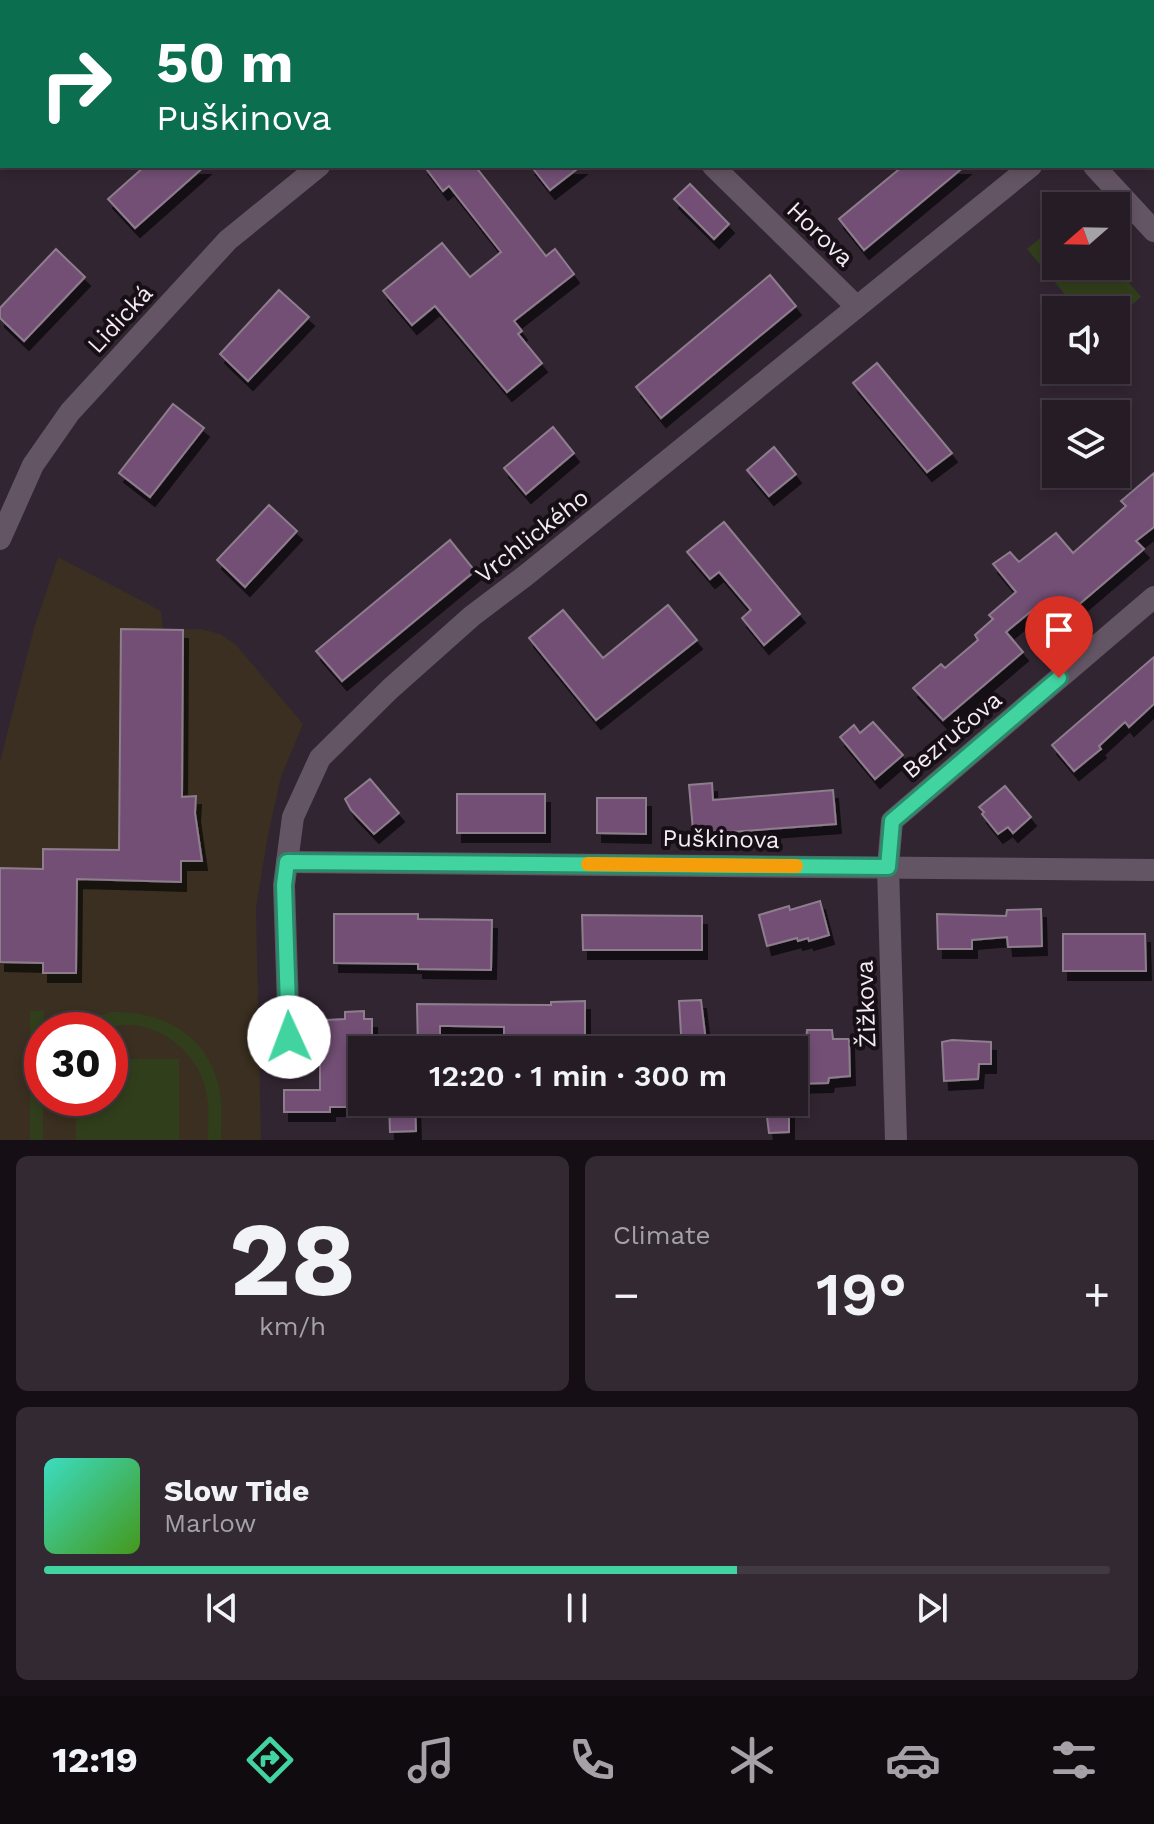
<!DOCTYPE html>
<html lang="en">
<head>
<meta charset="utf-8">
<style>
  body { margin:0; font-family:"Work Sans",sans-serif; background:#322932; color:#f1f3f6; height:100vh; display:flex; flex-direction:column; font-size:30px; white-space:nowrap }
  * { box-sizing:border-box; margin:0 }
  p { font-size:26px; color:#a4a1a7 }
  .icon { flex:none; width:44px; height:44px; fill:none; stroke:currentColor; stroke-width:2; stroke-linecap:round; stroke-linejoin:round }
  .map { position:relative; height:1140px; overflow:hidden }
  .panel { display:flex; flex-direction:column; gap:16px; padding:16px; background:#150f15; flex:1 }
  .panel>* { flex:none }
  .banner { position:absolute; left:0px; top:0px; width:1154px; height:168px; box-shadow:0 4px 12px #0003,0 0 0 2px #423a43; background:#0b6e4f; color:#fff; overflow:hidden }
  .needle { width:52px; rotate:250deg }
  .controls { position:absolute; left:1042px; top:192px; display:grid; gap:16px }
  .controls a { display:grid; place-items:center; width:88px; height:88px; border-radius:0px; background:#261c26; box-shadow:0 4px 12px #0003,0 0 0 2px #423a43; font-size:40px }
  .speed { position:absolute; left:24px; top:1012px; display:flex; gap:16px; font-size:40px; font-weight:700; text-align:center }
  .speed>* { display:grid; place-content:center; width:104px; height:104px; border-radius:50%; background:#261c26; box-shadow:0 4px 12px #0003,0 0 0 2px #423a43; line-height:1 }
  .speed .limit { border:12px solid #d22; background:#fff; color:#111 }
  .pin { position:absolute; display:grid; place-items:center; width:68px; height:68px; color:#fff; margin:-82px -34px; border-radius:50% 50% 50% 0; rotate:-45deg; box-shadow:0 0 8px #0007 }
  .pin .icon { rotate:45deg }
  .me { position:absolute; width:88px; margin:-44px; rotate:358deg; stroke-linejoin:round; filter:drop-shadow(0 0 6px #0008) }
  .turn { display:flex; align-items:center; gap:28px; height:168px; padding:0 24px; font-size:36px }
  .turn .icon { width:104px; height:104px; stroke-width:2.5 }
  .turn b { display:block; font-size:56px; line-height:68px }
  .big { font-size:60px; font-weight:600; line-height:1.1 }
  .panel .tile { flex:1; display:flex; flex-direction:column; justify-content:center; gap:12px; min-width:0; padding:0 28px; border-radius:12px; background:#322932 }
  .panel .dial { align-items:center; gap:0 }
  .dial b { font-size:104px; line-height:1 }
  .song { display:flex; align-items:center; gap:24px }
  .cover { width:96px; height:96px; border-radius:12px; background:linear-gradient(135deg,hsl(170 70% 55%),hsl(100 70% 35%)) }
  .played { height:8px; border-radius:4px; background:linear-gradient(90deg,#41d4a1 65%,#423a43 65%) }
  .keys { display:flex; justify-content:space-around; direction:ltr }
  .heat { display:flex; justify-content:space-between; align-items:center; font-size:44px; direction:ltr }
  .panel .tiles { flex:1; display:grid; gap:16px; grid-template-columns:1fr 1fr }
  .tile:last-child { grid-column:span 2 }
  .trip { position:absolute; left:348px; top:1036px; width:460px; height:80px; border-radius:0px; background:#261c26; box-shadow:0 4px 12px #0003,0 0 0 2px #423a43; font-weight:600; line-height:80px; text-align:center }
  .menu { display:flex; height:128px; justify-content:space-around; align-items:center; background:#0f0b0f; color:#a4a1a7 }
  .menu .icon { width:56px; height:56px }
  .menu .on { color:#41d4a1 }
  .menu b { font-size:36px; color:#f1f3f6 }
  .map>svg:first-child { display:block }
</style>
</head>
<body>
<div class="map">
<svg width="1154" height="1140" viewBox="0 0 1154 1140">
  <defs>
    <filter id="shadow"><feDropShadow dx="5" dy="9" stdDeviation="0" flood-color="#0009"/></filter>
  </defs>
  <rect width="100%" height="100%" fill="#322532"/>
  <!-- education -->
  <path fill="#3a2f20" fill-rule="evenodd" d="M 58,557 L 161,611 L 163,630 L 201,629 L 220,634 L 236,645 L 303,724 L 281,777 L 268,835 L 256,908 L 261,1140 L 0,1140 L 0,762 L 34,628 ZM 42,1030 L 110,1030 L 110,1098 L 42,1098 Z"/>
  <!-- green -->
  <g fill="#313e1b">
    <path d="M 1056,225 L 1056,266 L 1115,266 L 1141,297 L 1116,318 L 1116,310 L 1078,310 L 1027,249 Z"/>
    <path d="M 30,1011 L 44,1011 L 43,1140 L 30,1140 Z"/>
    <path d="M 112,1012 C 159,1010 206,1034 218,1083 C 223,1102 221,1121 221,1140 L 208,1140 C 208,1128 209,1115 208,1103 C 205,1062 172,1029 132,1025 C 119,1024 107,1029 95,1030 C 87,1031 78,1030 70,1030 L 94,1017 Z"/>
    <path d="M 110,1059 L 179,1059 L 179,1140 L 76,1140 L 76,1098 L 110,1098 Z"/>
  </g>
  <!-- building -->
  <g fill="#735074" stroke="#8d7d8d" stroke-width="2" filter="url(#shadow)">
    <path d="M 145,166 L 205,166 L 135,228 L 108,199 Z"/>
    <path d="M 424,166 L 475,166 L 546,256 L 555,249 L 574,274 L 514,321 L 522,331 L 518,334 L 542,363 L 507,392 L 435,306 L 412,325 L 383,291 L 442,243 L 470,277 L 501,252 L 449,186 L 443,191 Z"/>
    <path d="M 531,166 L 581,166 L 550,190 Z"/>
    <path d="M 903,166 L 965,166 L 864,250 L 839,219 Z"/>
    <path d="M 690,184 L 729,224 L 714,239 L 674,199 Z"/>
    <path d="M 56,249 L 85,277 L 24,341 L 0,318 L 0,308 Z"/>
    <path d="M 770,275 L 796,306 L 661,418 L 636,387 Z"/>
    <path d="M 279,290 L 309,317 L 248,381 L 220,354 Z"/>
    <path d="M 877,363 L 952,453 L 927,472 L 853,383 Z"/>
    <path d="M 173,404 L 204,428 L 150,497 L 119,473 Z"/>
    <path d="M 553,427 L 574,453 L 526,494 L 504,468 Z"/>
    <path d="M 774,447 L 796,474 L 769,496 L 747,470 Z"/>
    <path d="M 1154,473 L 1154,527 L 1136,541 L 1144,549 L 1056,624 L 1046,611 L 1041,616 L 1035,608 L 1006,632 L 1023,652 L 943,720 L 913,688 L 941,664 L 945,668 L 978,640 L 975,635 L 993,619 L 989,615 L 1016,592 L 993,564 L 1010,552 L 1019,562 L 1056,533 L 1073,553 L 1126,506 L 1121,501 Z"/>
    <path d="M 269,505 L 297,531 L 245,587 L 217,560 Z"/>
    <path d="M 724,522 L 800,614 L 764,645 L 742,618 L 751,610 L 719,572 L 710,579 L 687,552 Z"/>
    <path d="M 450,540 L 475,571 L 342,681 L 316,651 Z"/>
    <path d="M 668,605 L 697,640 L 596,720 L 529,638 L 563,610 L 603,658 Z"/>
    <path d="M 121,629 L 183,630 L 182,797 L 196,796 L 195,813 L 202,861 L 181,861 L 181,882 L 77,879 L 76,973 L 43,973 L 43,963 L 0,962 L 0,868 L 43,869 L 43,849 L 119,850 Z"/>
    <path d="M 1154,657 L 1154,704 L 1129,727 L 1125,722 L 1099,746 L 1101,749 L 1074,771 L 1052,745 Z"/>
    <path d="M 873,722 L 903,755 L 875,779 L 840,737 L 854,725 L 860,733 Z"/>
    <path d="M 370,779 L 399,813 L 374,834 L 351,810 L 345,799 Z"/>
    <path d="M 712,783 L 713,800 L 833,790 L 836,824 L 717,833 L 706,833 L 705,829 L 693,830 L 689,785 Z"/>
    <path d="M 1005,786 L 1031,817 L 1013,833 L 1008,827 L 998,834 L 982,814 L 984,812 L 979,807 Z"/>
    <rect x="457" y="794" width="88" height="39"/>
    <path d="M 597,798 L 646,798 L 646,834 L 597,833 Z"/>
    <path d="M 820,901 L 829,935 L 809,941 L 808,938 L 798,941 L 797,938 L 767,946 L 759,915 L 789,906 L 790,910 Z"/>
    <path d="M 1041,909 L 1042,946 L 1008,947 L 1007,937 L 972,940 L 972,949 L 938,949 L 937,914 L 1006,916 L 1007,910 Z"/>
    <path d="M 334,914 L 418,914 L 418,919 L 492,920 L 491,970 L 418,969 L 418,964 L 334,963 Z"/>
    <path d="M 582,915 L 702,916 L 702,950 L 583,950 Z"/>
    <path d="M 1063,934 L 1145,934 L 1146,971 L 1063,971 Z"/>
    <path d="M 701,1000 L 707,1050 L 682,1050 L 679,1001 Z"/>
    <path d="M 585,1001 L 585,1050 L 504,1050 L 504,1027 L 450,1026 L 440,1026 L 440,1050 L 418,1050 L 417,1004 L 551,1005 L 551,1002 Z"/>
    <path d="M 364,1011 L 364,1019 L 372,1019 L 372,1050 L 362,1050 L 362,1107 L 330,1107 L 330,1112 L 284,1112 L 284,1090 L 320,1090 L 320,1039 L 326,1038 L 326,1020 L 345,1019 L 345,1012 Z"/>
    <path d="M 807,1030 L 832,1030 L 833,1039 L 849,1039 L 850,1076 L 829,1078 L 828,1083 L 794,1084 L 794,1040 L 806,1041 Z"/>
    <path d="M 952,1040 L 991,1042 L 991,1064 L 979,1064 L 978,1079 L 944,1081 L 942,1042 Z"/>
    <path d="M 389,1102 L 415,1102 L 416,1131 L 390,1132 Z"/>
    <path d="M 789,1108 L 789,1132 L 769,1133 L 766,1109 Z"/>
  </g>
  <g fill="none" stroke-linecap="round" stroke-linejoin="round">
    <!-- minor -->
    <g stroke="#645564" stroke-width="22">
      <path d="M 941,0 L 943,2"/>
      <path d="M 96,2 L 97,0"/>
      <path d="M 1152,51 L 1154,49"/>
      <path d="M 0,94 L 2,92"/>
      <path d="M 713,166 L 856,306"/>
      <path d="M 1094,166 L 1154,231"/>
      <path d="M 287,862 L 1154,870"/>
      <path d="M 290,1068 L 284,885 L 293,817 L 320,758 L 390,689 L 472,616 L 525,576 L 1031,166"/>
      <path d="M 896,1140 L 888,867 L 892,821 L 1154,597"/>
    </g>
    <!-- secondary -->
    <g stroke="#645564" stroke-width="22">
      <path d="M 519,2 L 522,0"/>
      <path d="M 0,539 L 33,465 L 70,412 L 228,240 L 319,166"/>
    </g>
  </g>
  <g fill="none" stroke-linecap="round" stroke-linejoin="round">
    <defs>
      <path id="route" d="M 289,1037 L 284,885 L 287,862 L 888,867 L 892,821 L 1059,678"/>
    </defs>
    <!-- route casing -->
    <use href="#route" stroke="#2a8a69" stroke-width="20"/>
    <!-- route -->
    <use href="#route" stroke="#41d4a1" stroke-width="14"/>
    <!-- slow -->
    <path stroke="#f59e0b" stroke-width="14" d="M 588,864 L 796,866"/>
  </g>
  <g text-anchor="middle" dominant-baseline="central" stroke-width="8" stroke-linejoin="round" paint-order="stroke">
    <!-- street labels -->
    <g font-size="24" fill="#f3eaf3" stroke="#161016">
      <text transform="translate(820 234) rotate(44)">Horova</text>
      <text transform="translate(120 319) rotate(-47)">Lidická</text>
      <text transform="translate(532 536) rotate(-38)">Vrchlického</text>
      <text transform="translate(952 735) rotate(-40)">Bezručova</text>
      <text transform="translate(721 839) rotate(1)">Puškinova</text>
      <text transform="translate(866 1004) rotate(-92)">Žižkova</text>
    </g>
  </g>
</svg>
<div class="controls">
<a><svg class="needle" viewBox="-14 -14 28 28"><path d="M0-13l5 13h-10z" fill="#e53935"/><path d="M0 13l5-13h-10z" fill="#a4a1a7"/></svg></a>
<a><svg class="icon" aria-label="sound" viewBox="0 0 24 24"><path d="M4 9h4l5-4v14l-5-4H4zM17 9q2 3 0 6"/></svg></a>
<a><svg class="icon" aria-label="layers" viewBox="0 0 24 24"><path d="M12 4l9 5-9 5-9-5zM3 14l9 5 9-5"/></svg></a>
</div>
<div class="speed"><div class="limit">30</div></div>
<div class="pin" style="left:1059px;top:678px;background:#d93025"><svg class="icon" aria-label="arrive" viewBox="0 0 24 24"><path d="M6 21V4h12l-3 4 3 4H6"/></svg></div>
<svg class="me" style="left:289px;top:1037px" viewBox="-20 -20 40 40"><circle r="19" fill="#fff"/><path d="M0-13L10 11 0 6-10 11z" fill="#41d4a1"/></svg>
<div class="trip">12:20 · 1 min · 300 m</div>
<div class="banner">
<div class="turn"><svg class="icon" aria-label="right" viewBox="0 0 24 24"><path d="M7 20v-9h11M14 6l5 5-5 5"/></svg><div><b>50 m</b>Puškinova</div></div>
</div>
</div>
<section class="panel">
<div class="tiles">
<div class="tile dial"><b>28</b><p>km/h</p></div>
<div class="tile"><p>Climate</p>
<div class="heat"><a>−</a><b class="big">19°</b><a>+</a></div>
</div>
<div class="tile">
<div class="song"><i class="cover"></i><div><b>Slow Tide</b><p>Marlow</p></div></div>
<div class="played"></div>
<div class="keys"><svg class="icon" aria-label="previous" viewBox="0 0 24 24"><path d="M18 5L8 12l10 7zM5 5v14"/></svg><svg class="icon" aria-label="pause" viewBox="0 0 24 24"><path d="M8 5v14M16 5v14"/></svg><svg class="icon" aria-label="next" viewBox="0 0 24 24"><path d="M6 5l10 7-10 7zM19 5v14"/></svg></div>
</div>
</div>
</section>
<nav class="menu">
<b>12:19</b>
<svg class="icon on" aria-label="directions" viewBox="0 0 24 24"><path d="M12 3l9 9-9 9-9-9zM9 14v-3h6M13 9l2 2-2 2"/></svg>
<svg class="icon" aria-label="music" viewBox="0 0 24 24"><path d="M9 18V5l10-2v13"/><circle cx="6" cy="18" r="3"/><circle cx="16" cy="16" r="3"/></svg>
<svg class="icon" aria-label="phone" viewBox="0 0 24 24"><path d="M5 4h4l2 5-3 2q2 4 5 5l2-3 5 2v4C11 20 4 13 5 4z"/></svg>
<svg class="icon" aria-label="climate" viewBox="0 0 24 24"><path d="M12 3v18M4 7l16 10M4 17L20 7"/></svg>
<svg class="icon" aria-label="car" viewBox="0 0 24 24"><path d="M5 17H2v-5l4-1 3-4h7l3 4 3 1v5h-3M9 17h6M6 11h13"/><circle cx="7" cy="17" r="2"/><circle cx="17" cy="17" r="2"/></svg>
<svg class="icon" aria-label="filters" viewBox="0 0 24 24"><path d="M4 7h16M4 17h16"/><circle cx="9" cy="7" r="2"/><circle cx="15" cy="17" r="2"/></svg>
</nav>
</body>
</html>
